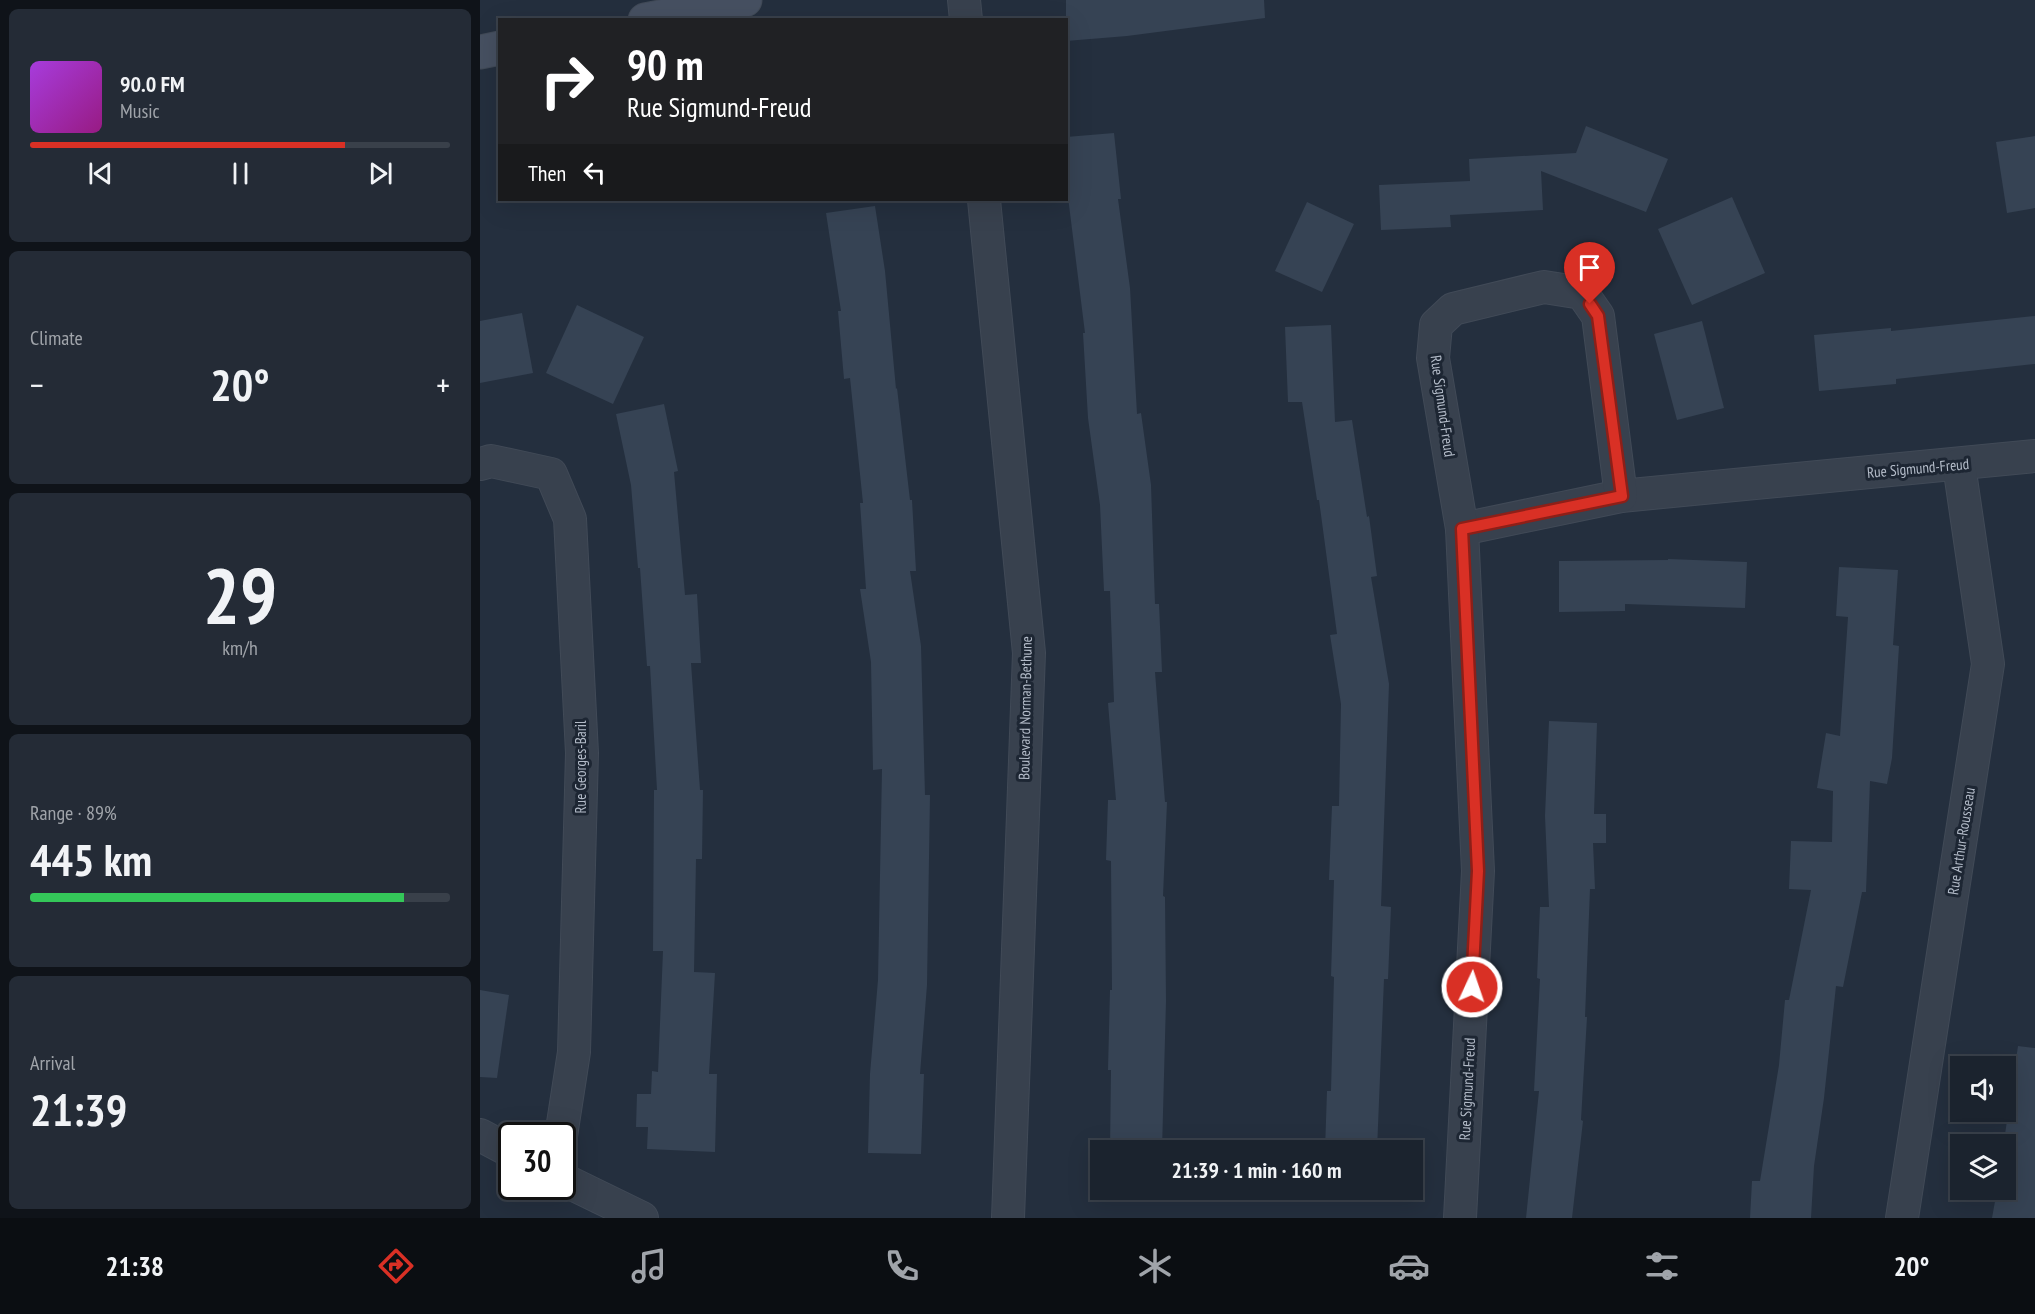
<!DOCTYPE html>
<html lang="en">
<head>
<meta charset="utf-8">
<style>
  body { margin:0; font-family:"PT Sans Narrow",sans-serif; background:#242b36; color:#f1f3f6; height:100vh; display:flex; flex-direction:column; font-size:22px; white-space:nowrap }
  * { box-sizing:border-box; margin:0 }
  p { font-size:20px; color:#a0a4aa }
  .icon { flex:none; width:33px; height:33px; fill:none; stroke:currentColor; stroke-width:2; stroke-linecap:round; stroke-linejoin:round }
  .map { position:relative; flex:1; overflow:hidden }
  .details { display:flex; flex-direction:column; gap:9px; padding:9px; background:#0f1319; width:480px }
  .details>* { flex:none }
  .hud { position:absolute; left:18px; top:18px; width:570px; height:183px; border-radius:0px; box-shadow:0 6px 24px #0002,0 0 0 2px #39404a; background:#202124; color:#fff; overflow:hidden }
  .fabs { position:absolute; left:1470px; top:1056px; display:grid; gap:12px }
  .fabs a { display:grid; place-items:center; width:66px; height:66px; border-radius:0px; background:#1b232e; box-shadow:0 6px 24px #0002,0 0 0 2px #39404a; font-size:30px }
  .speed { position:absolute; left:18px; top:1122px; display:flex; gap:12px; font-size:30px; font-weight:700; text-align:center }
  .speed>* { display:grid; place-content:center; width:78px; height:78px; border-radius:50%; background:#1b232e; box-shadow:0 6px 24px #0002,0 0 0 2px #39404a; line-height:1 }
  .speed .limit { border:3px solid #111; border-radius:9px; background:#fff; color:#111 }
  .pin { position:absolute; display:grid; place-items:center; width:51px; height:51px; color:#fff; margin:-62px -26px; border-radius:50% 50% 50% 0; rotate:-45deg; box-shadow:0 0 6px #0007 }
  .pin .icon { rotate:45deg }
  .me { position:absolute; width:66px; margin:-33px; rotate:3deg; stroke-linejoin:round; filter:drop-shadow(0 0 4px #0008) }
  .turn { display:flex; align-items:center; gap:21px; height:126px; padding:0 30px; font-size:27px }
  .turn .icon { width:78px; height:78px; stroke-width:2.5 }
  .turn b { display:block; font-size:42px; line-height:51px }
  .then { display:flex; align-items:center; height:57px; padding:0 30px; background:#0003; gap:12px; font-size:22px }
  .big { font-size:45px; font-weight:800; line-height:1.1 }
  .details .card { flex:1; display:flex; flex-direction:column; justify-content:center; gap:9px; min-width:0; padding:0 21px; border-radius:9px; background:#242b36 }
  .details .dial { align-items:center; gap:0 }
  .dial b { font-size:78px; line-height:1 }
  .song { display:flex; align-items:center; gap:18px }
  .cover { width:72px; height:72px; border-radius:9px; background:linear-gradient(135deg,hsl(280 70% 55%),hsl(310 70% 35%)) }
  .played { height:6px; border-radius:3px; background:linear-gradient(90deg,#d93025 75%,#39404a 75%) }
  .keys { display:flex; justify-content:space-around; direction:ltr }
  .heat { display:flex; justify-content:space-between; align-items:center; font-size:33px; direction:ltr }
  .charge { height:9px; border-radius:4px; background:linear-gradient(90deg,#34c759 89%,#39404a 0) }
  .trip { position:absolute; left:610px; top:1140px; width:333px; height:60px; border-radius:0px; background:#1b232e; box-shadow:0 6px 24px #0002,0 0 0 2px #39404a; font-weight:800; line-height:60px; text-align:center }
  .menu { display:flex; height:96px; justify-content:space-around; align-items:center; background:#0b0e12; color:#a0a4aa }
  .menu .icon { width:42px; height:42px }
  .menu .selected { color:#d93025 }
  .menu b { font-size:27px; color:#f1f3f6 }
  main { display:flex; flex:1; min-height:0 }
  .map>svg:first-child { display:block }
</style>
</head>
<body>
<main>
<section class="details">
<div class="card">
<div class="song"><i class="cover"></i><div><b>90.0 FM</b><p>Music</p></div></div>
<div class="played"></div>
<div class="keys"><svg class="icon" aria-label="previous" viewBox="0 0 24 24"><path d="M18 5L8 12l10 7zM5 5v14"/></svg><svg class="icon" aria-label="pause" viewBox="0 0 24 24"><path d="M8 5v14M16 5v14"/></svg><svg class="icon" aria-label="next" viewBox="0 0 24 24"><path d="M6 5l10 7-10 7zM19 5v14"/></svg></div>
</div>
<div class="card"><p>Climate</p>
<div class="heat"><a>−</a><b class="big">20°</b><a>+</a></div>
</div>
<div class="card dial"><b>29</b><p>km/h</p></div>
<div class="card"><p>Range · 89%</p><b class="big">445 km</b><div class="charge"></div></div>
<div class="card"><p>Arrival</p><b class="big">21:39</b></div>
</section>
<div class="map">
<svg width="1555" height="1218" viewBox="0 0 1555 1218">
  <rect width="100%" height="100%" fill="#242f3e"/>
  <!-- building -->
  <g fill="#364354">
    <path d="M 586,0 L 784,0 L 785,18 L 647,36 L 586,41 Z"/>
    <path d="M 1106,126 L 1188,159 L 1166,212 L 1061,171 L 1063,210 L 970,215 L 971,227 L 901,230 L 899,185 L 990,181 L 989,159 L 1096,153 Z"/>
    <path d="M 634,133 L 641,199 L 638,199 L 650,288 L 657,414 L 661,413 L 671,485 L 675,604 L 679,604 L 682,672 L 675,672 L 685,802 L 687,802 L 683,896 L 685,897 L 686,1001 L 682,1150 L 630,1150 L 631,1070 L 628,1070 L 630,990 L 632,990 L 631,861 L 626,860 L 628,800 L 636,800 L 628,703 L 634,702 L 630,591 L 624,591 L 620,505 L 608,418 L 603,333 L 605,333 L 588,197 L 586,137 Z"/>
    <path d="M 1555,136 L 1555,208 L 1527,213 L 1516,142 Z"/>
    <path d="M 1252,197 L 1285,273 L 1212,305 L 1178,229 Z"/>
    <path d="M 827,202 L 874,224 L 842,292 L 795,271 Z"/>
    <path d="M 395,206 L 405,271 L 416,389 L 417,388 L 430,500 L 432,500 L 436,571 L 430,571 L 441,646 L 445,795 L 450,795 L 447,985 L 440,1074 L 444,1074 L 441,1154 L 388,1153 L 390,1074 L 398,980 L 402,769 L 393,770 L 391,662 L 380,589 L 386,589 L 380,503 L 383,503 L 370,378 L 364,379 L 358,311 L 361,311 L 346,213 Z"/>
    <path d="M 97,305 L 164,337 L 133,404 L 66,373 Z"/>
    <path d="M 42,313 L 53,373 L 0,383 L 0,321 Z"/>
    <path d="M 1555,316 L 1555,364 L 1416,379 L 1416,384 L 1339,391 L 1334,335 L 1411,328 L 1411,331 Z"/>
    <path d="M 1222,321 L 1244,408 L 1197,420 L 1174,334 Z"/>
    <path d="M 851,325 L 855,422 L 872,420 L 887,517 L 889,516 L 897,576 L 891,577 L 909,684 L 901,906 L 911,907 L 908,979 L 904,979 L 897,1150 L 845,1150 L 847,1091 L 851,1091 L 854,977 L 851,976 L 854,880 L 849,880 L 852,806 L 859,806 L 861,704 L 850,635 L 857,634 L 839,500 L 837,500 L 822,402 L 808,402 L 805,327 Z"/>
    <path d="M 184,404 L 198,471 L 194,472 L 205,595 L 217,594 L 221,663 L 211,663 L 220,790 L 223,790 L 222,859 L 216,859 L 214,972 L 235,973 L 229,1074 L 237,1074 L 235,1152 L 167,1149 L 168,1127 L 156,1127 L 157,1094 L 171,1094 L 172,1071 L 178,1072 L 183,951 L 173,951 L 174,790 L 177,790 L 170,666 L 167,666 L 160,568 L 158,568 L 151,485 L 136,414 Z"/>
    <path d="M 1188,559 L 1267,562 L 1265,608 L 1145,604 L 1145,611 L 1079,612 L 1079,561 L 1188,560 Z"/>
    <path d="M 1359,567 L 1418,570 L 1413,645 L 1419,646 L 1412,758 L 1407,784 L 1390,781 L 1386,892 L 1382,892 L 1363,987 L 1356,986 L 1344,1098 L 1334,1166 L 1331,1218 L 1270,1218 L 1272,1181 L 1280,1181 L 1299,1065 L 1305,1000 L 1309,1000 L 1331,890 L 1309,889 L 1311,841 L 1352,842 L 1353,791 L 1337,788 L 1346,733 L 1360,736 L 1368,617 L 1356,616 Z"/>
    <path d="M 1069,721 L 1117,723 L 1114,814 L 1126,814 L 1126,843 L 1113,843 L 1115,889 L 1110,889 L 1105,1017 L 1107,1017 L 1101,1120 L 1103,1121 L 1092,1218 L 1046,1218 L 1059,1091 L 1054,1091 L 1060,979 L 1057,978 L 1060,907 L 1069,907 L 1065,816 Z"/>
    <path d="M 0,990 L 29,995 L 17,1078 L 0,1077 Z"/>
    <path d="M 1538,1046 L 1555,1048 L 1555,1218 L 1512,1218 L 1517,1190 L 1526,1190 L 1526,1141 L 1524,1141 Z"/>
  </g>
  <g fill="none" stroke-linecap="round" stroke-linejoin="round">
    <defs>
      <g id="street">
        <path d="M 484,0 L 486,20"/>
        <path d="M 504,200 L 549,653 L 528,1218"/>
        <path d="M 0,464 L 11,461 L 71,474 L 90,519 L 102,753 L 94,1052 L 81,1136"/>
        <path d="M 982,529 L 1141,496 L 1555,456"/>
        <path d="M 0,1135 L 32,1152"/>
        <path d="M 82,1179 L 162,1218"/>
        <path d="M 980,1218 L 998,871 L 982,529 L 953,358 L 956,325 L 973,309 L 1064,287 L 1102,293 L 1118,316 L 1141,496"/>
        <path d="M 1422,1218 L 1508,664 L 1479,465"/>
      </g>
      <g id="secondary">
        <path d="M 165,20 L 265,0"/>
        <path d="M 0,52 L 20,48"/>
      </g>
    </defs>
    <!-- street casing -->
    <use href="#street" stroke="#414a57" stroke-width="34"/>
    <!-- secondary casing -->
    <use href="#secondary" stroke="#414a57" stroke-width="35"/>
    <!-- street -->
    <use href="#street" stroke="#38414e" stroke-width="32"/>
    <!-- secondary -->
    <use href="#secondary" stroke="#465061" stroke-width="33"/>
  </g>
  <g fill="none" stroke-linecap="round" stroke-linejoin="round">
    <defs>
      <path id="route" d="M 992,987 L 998,871 L 982,529 L 1142,496 L 1118,316 L 1110,304"/>
    </defs>
    <!-- route casing -->
    <use href="#route" stroke="#8d1f18" stroke-width="15"/>
    <!-- route -->
    <use href="#route" stroke="#d93025" stroke-width="10"/>
  </g>
  <g text-anchor="middle" dominant-baseline="central" stroke-width="6" stroke-linejoin="round" paint-order="stroke">
    <!-- street labels -->
    <g font-size="15" fill="#b4bcc9" stroke="#1d2633">
      <text transform="translate(963 406) rotate(82)">Rue Sigmund-Freud</text>
      <text transform="translate(1438 468) rotate(-5)">Rue Sigmund-Freud</text>
      <text transform="translate(545 708) rotate(-89)">Boulevard Norman-Bethune</text>
      <text transform="translate(100 767) rotate(-90)">Rue Georges-Baril</text>
      <text transform="translate(1481 841) rotate(-81)">Rue Arthur-Rousseau</text>
      <text transform="translate(987 1089) rotate(-87)">Rue Sigmund-Freud</text>
    </g>
  </g>
</svg>
<div class="fabs">
<a><svg class="icon" aria-label="sound" viewBox="0 0 24 24"><path d="M4 9h4l5-4v14l-5-4H4zM17 9q2 3 0 6"/></svg></a>
<a><svg class="icon" aria-label="layers" viewBox="0 0 24 24"><path d="M12 4l9 5-9 5-9-5zM3 14l9 5 9-5"/></svg></a>
</div>
<div class="speed"><div class="limit">30</div></div>
<div class="pin" style="left:1110px;top:304px;background:#d93025"><svg class="icon" aria-label="arrive" viewBox="0 0 24 24"><path d="M6 21V4h12l-3 4 3 4H6"/></svg></div>
<svg class="me" style="left:992px;top:987px" viewBox="-20 -20 40 40"><circle r="17" fill="#d93025" stroke="#fff" stroke-width="3"/><path d="M0-11L8 9 0 5-8 9z" fill="#fff"/></svg>
<div class="trip">21:39 · 1 min · 160 m</div>
<div class="hud">
<div class="turn"><svg class="icon" aria-label="right" viewBox="0 0 24 24"><path d="M7 20v-9h11M14 6l5 5-5 5"/></svg><div><b>90 m</b>Rue Sigmund-Freud</div></div>
<div class="then">Then<svg class="icon" aria-label="left" viewBox="0 0 24 24"><path d="M17 20v-9H6M10 6l-5 5 5 5"/></svg></div>
</div>
</div>
</main>
<nav class="menu">
<b>21:38</b>
<svg class="icon selected" aria-label="directions" viewBox="0 0 24 24"><path d="M12 3l9 9-9 9-9-9zM9 14v-3h6M13 9l2 2-2 2"/></svg>
<svg class="icon" aria-label="music" viewBox="0 0 24 24"><path d="M9 18V5l10-2v13"/><circle cx="6" cy="18" r="3"/><circle cx="16" cy="16" r="3"/></svg>
<svg class="icon" aria-label="phone" viewBox="0 0 24 24"><path d="M5 4h4l2 5-3 2q2 4 5 5l2-3 5 2v4C11 20 4 13 5 4z"/></svg>
<svg class="icon" aria-label="climate" viewBox="0 0 24 24"><path d="M12 3v18M4 7l16 10M4 17L20 7"/></svg>
<svg class="icon" aria-label="car" viewBox="0 0 24 24"><path d="M5 17H2v-5l4-1 3-4h7l3 4 3 1v5h-3M9 17h6M6 11h13"/><circle cx="7" cy="17" r="2"/><circle cx="17" cy="17" r="2"/></svg>
<svg class="icon" aria-label="filters" viewBox="0 0 24 24"><path d="M4 7h16M4 17h16"/><circle cx="9" cy="7" r="2"/><circle cx="15" cy="17" r="2"/></svg>
<b>20°</b>
</nav>
</body>
</html>
